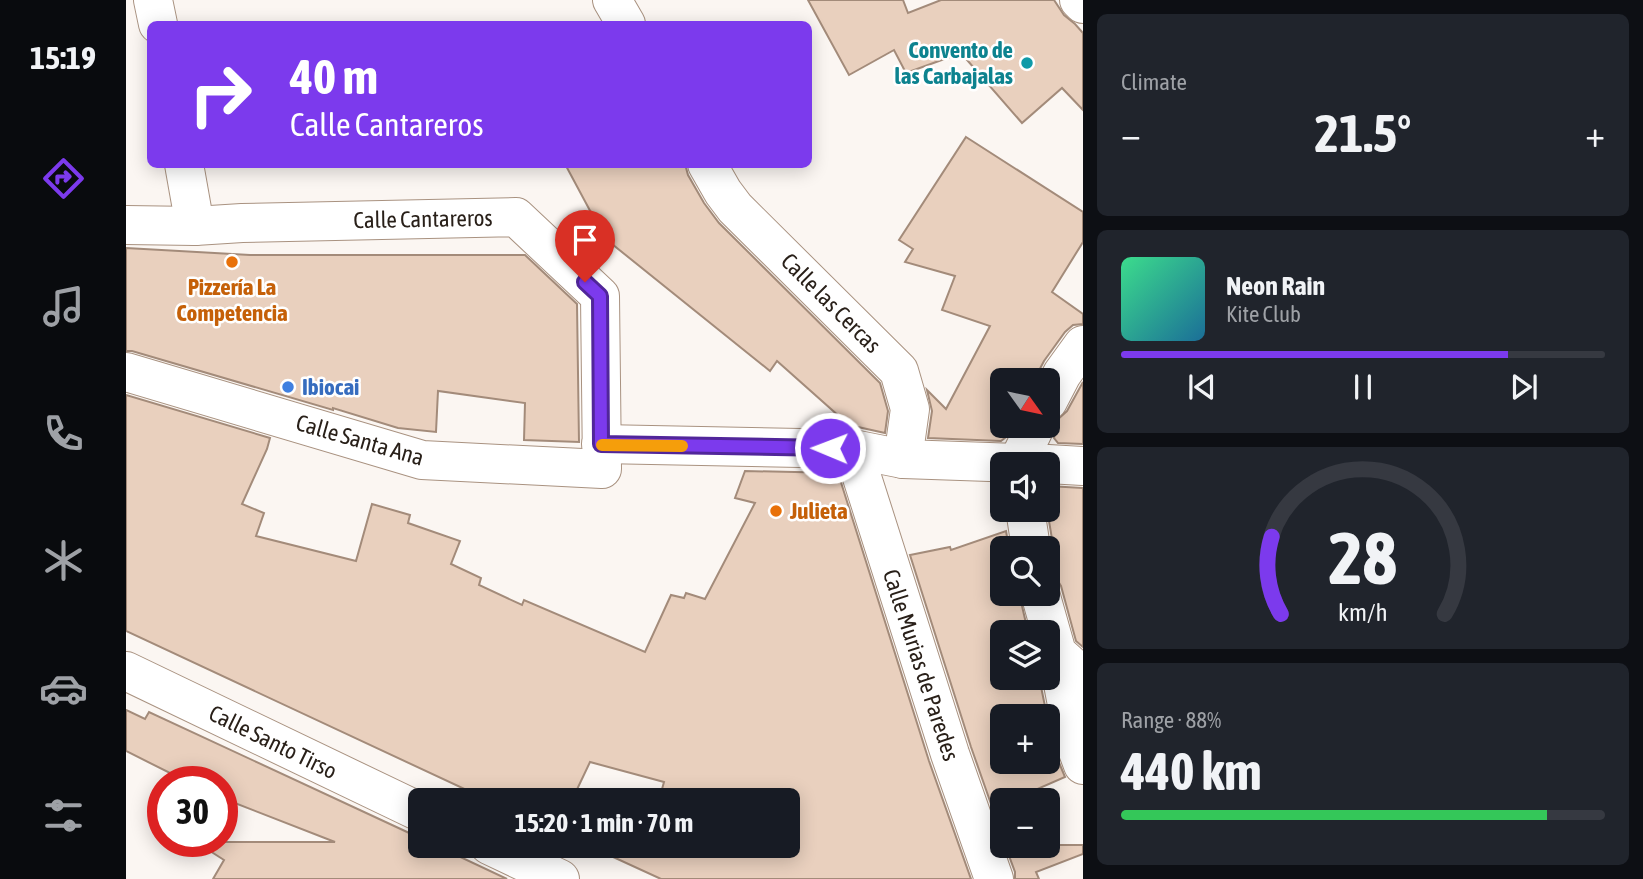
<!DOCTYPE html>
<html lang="en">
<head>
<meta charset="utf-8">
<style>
  body { margin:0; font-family:"Asap Condensed",sans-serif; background:#20242c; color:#f1f3f6; height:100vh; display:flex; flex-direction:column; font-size:26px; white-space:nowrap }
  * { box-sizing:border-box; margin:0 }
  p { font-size:23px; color:#9ea1a6 }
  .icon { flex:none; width:38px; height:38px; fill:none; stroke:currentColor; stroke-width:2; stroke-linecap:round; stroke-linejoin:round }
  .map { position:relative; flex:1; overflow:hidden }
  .side { display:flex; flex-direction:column; gap:14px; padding:14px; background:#0d0f14; width:560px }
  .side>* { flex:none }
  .top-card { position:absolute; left:21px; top:21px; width:665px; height:147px; border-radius:10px; box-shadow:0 4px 18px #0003; background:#7c3aed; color:#fff; overflow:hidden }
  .needle { width:46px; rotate:123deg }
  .controls { position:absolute; left:864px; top:368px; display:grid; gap:14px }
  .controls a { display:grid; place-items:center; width:70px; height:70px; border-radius:10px; background:#171b24; box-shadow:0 4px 18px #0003; font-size:35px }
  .speed { position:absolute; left:21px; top:766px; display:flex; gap:14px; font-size:35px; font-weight:700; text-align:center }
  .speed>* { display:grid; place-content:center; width:91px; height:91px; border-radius:50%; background:#171b24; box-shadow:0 4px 18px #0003; line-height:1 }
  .speed .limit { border:10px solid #d22; background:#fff; color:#111 }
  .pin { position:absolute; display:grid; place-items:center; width:60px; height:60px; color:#fff; margin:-72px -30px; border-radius:50% 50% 50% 0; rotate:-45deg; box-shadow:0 0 7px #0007 }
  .pin .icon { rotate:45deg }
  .me { position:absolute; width:77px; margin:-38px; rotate:271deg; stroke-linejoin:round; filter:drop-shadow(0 0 5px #0008) }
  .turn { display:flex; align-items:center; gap:24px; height:147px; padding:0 28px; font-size:32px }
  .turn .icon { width:91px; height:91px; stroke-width:2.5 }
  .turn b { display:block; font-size:49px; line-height:60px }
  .big { font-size:52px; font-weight:700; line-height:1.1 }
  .side .widget { flex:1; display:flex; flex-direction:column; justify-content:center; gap:10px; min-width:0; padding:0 24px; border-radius:10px; background:#20242c }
  .side .dial { align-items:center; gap:0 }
  .dial svg { height:182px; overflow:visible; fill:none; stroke:#363941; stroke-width:7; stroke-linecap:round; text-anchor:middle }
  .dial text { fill:#f1f3f6; stroke:none }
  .song { display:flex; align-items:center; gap:21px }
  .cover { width:84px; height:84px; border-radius:10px; background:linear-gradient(135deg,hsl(150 70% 55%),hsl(200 70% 35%)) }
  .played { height:7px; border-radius:4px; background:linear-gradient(90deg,#7c3aed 80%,#363941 80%) }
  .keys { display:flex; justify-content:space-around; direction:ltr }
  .heat { display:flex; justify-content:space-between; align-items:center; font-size:38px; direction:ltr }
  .charge { height:10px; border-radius:5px; background:linear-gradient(90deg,#34c759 88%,#363941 0) }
  .trip { position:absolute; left:282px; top:788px; width:392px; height:70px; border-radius:10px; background:#171b24; box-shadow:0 4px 18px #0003; font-weight:700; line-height:70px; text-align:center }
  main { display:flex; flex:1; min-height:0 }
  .tabs { display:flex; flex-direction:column; width:126px; justify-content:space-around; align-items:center; background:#090b0e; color:#9ea1a6 }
  .tabs .icon { width:49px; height:49px }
  .tabs .selected { color:#7c3aed }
  .tabs b { font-size:32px; color:#f1f3f6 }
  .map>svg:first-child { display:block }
</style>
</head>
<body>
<main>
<nav class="tabs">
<b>15:19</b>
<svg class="icon selected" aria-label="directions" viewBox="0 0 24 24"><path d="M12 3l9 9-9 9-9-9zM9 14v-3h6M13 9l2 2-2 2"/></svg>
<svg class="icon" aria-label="music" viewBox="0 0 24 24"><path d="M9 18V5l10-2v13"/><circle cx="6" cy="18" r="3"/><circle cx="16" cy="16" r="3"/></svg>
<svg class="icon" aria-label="phone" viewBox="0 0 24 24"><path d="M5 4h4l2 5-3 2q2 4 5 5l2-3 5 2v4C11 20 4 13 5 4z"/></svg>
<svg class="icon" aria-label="climate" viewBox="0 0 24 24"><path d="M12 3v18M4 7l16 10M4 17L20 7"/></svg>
<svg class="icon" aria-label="car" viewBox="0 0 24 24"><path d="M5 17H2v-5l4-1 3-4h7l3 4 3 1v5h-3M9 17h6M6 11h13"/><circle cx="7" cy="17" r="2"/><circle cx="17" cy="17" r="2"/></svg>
<svg class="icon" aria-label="filters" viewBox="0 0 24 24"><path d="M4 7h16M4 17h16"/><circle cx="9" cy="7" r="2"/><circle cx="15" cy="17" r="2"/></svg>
</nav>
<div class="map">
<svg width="957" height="879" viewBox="0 0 957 879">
  <rect width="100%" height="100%" fill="#fbf6f2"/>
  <!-- building -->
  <g fill="#e9d0be" stroke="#a38b7a" stroke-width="2">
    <path d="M 682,0 L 777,0 L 782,13 L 815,0 L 928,0 L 938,15 L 949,24 L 957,33 L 957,110 L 936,88 L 896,123 L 835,53 L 780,73 L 768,50 L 723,75 Z"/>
    <path d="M 840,137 L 957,212 L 957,242 L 926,292 L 957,314 L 957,324 L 947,325 L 939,332 L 918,361 L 908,380 L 877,380 L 877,425 L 886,425 L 880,437 L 875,441 L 802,438 L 806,411 L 801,390 L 820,409 L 864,326 L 816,310 L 829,276 L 779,262 L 787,249 L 773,240 Z"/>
    <path d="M 439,164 L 559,164 L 562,175 L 578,203 L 593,223 L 754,383 L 762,411 L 759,433 L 723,425 L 651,361 L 644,371 L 476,236 L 476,233 Z"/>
    <path d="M 0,248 L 124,255 L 399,255 L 451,304 L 453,442 L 398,440 L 399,403 L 312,391 L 310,432 L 272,428 L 207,408 L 207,410 L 6,351 L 0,351 Z"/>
    <path d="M 957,382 L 957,444 L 932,443 L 928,438 L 932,424 L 931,420 L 941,411 Z"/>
    <path d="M 0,395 L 144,438 L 141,449 L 116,504 L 138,513 L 130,536 L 230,561 L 246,504 L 284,515 L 282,523 L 334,541 L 325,564 L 355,578 L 353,585 L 396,605 L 398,600 L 519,652 L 545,595 L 558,598 L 560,593 L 579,599 L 629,503 L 609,498 L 619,471 L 712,473 L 803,761 L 845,879 L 535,879 L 461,845 L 662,845 L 662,800 L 533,800 L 538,782 L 464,762 L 446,800 L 362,800 L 0,631 Z"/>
    <path d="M 922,486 L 957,488 L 957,647 L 950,641 L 935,586 L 930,578 L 922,573 L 922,560 L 926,555 L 927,545 L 921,509 Z"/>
    <path d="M 880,531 L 883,548 L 877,548 L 877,593 L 893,593 L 902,632 L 877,632 L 877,677 L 913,677 L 921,716 L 877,716 L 877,761 L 922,761 L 922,723 L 927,748 L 939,777 L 893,797 L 894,800 L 877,800 L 877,838 L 845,747 L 784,555 L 824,547 L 825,550 Z"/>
    <path d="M 0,710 L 19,719 L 23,712 L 294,838 L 294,845 L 309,845 L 381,879 L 87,879 L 98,860 L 70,842 L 209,842 L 96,798 L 96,782 L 62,782 L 0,751 Z"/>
    <path d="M 879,845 L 957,845 L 957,854 L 910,872 L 913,879 L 889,879 L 889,872 Z"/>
  </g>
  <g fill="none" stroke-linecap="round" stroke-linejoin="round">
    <defs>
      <g id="minor">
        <path d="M 27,0 L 32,24"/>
        <path d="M 486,0 L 500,24"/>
        <path d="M 953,0 L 957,4"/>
        <path d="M 58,164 L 69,226"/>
        <path d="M 581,164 L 597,192 L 609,208 L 773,371 L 784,409 L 777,459"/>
        <path d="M 0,225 L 69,226 L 116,223 L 390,217 L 474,296 L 476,469 L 296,460 L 0,372"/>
        <path d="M 922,401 L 936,374 L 957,345"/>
        <path d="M 475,444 L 727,449 L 777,459 L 918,464"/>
        <path d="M 727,449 L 824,754 L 868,879"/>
        <path d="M 892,462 L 910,425"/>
        <path d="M 922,464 L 957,466"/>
        <path d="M 899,509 L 905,548"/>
        <path d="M 914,593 L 931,653 L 950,670"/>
        <path d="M 931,653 L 948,741 L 957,765"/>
        <path d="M 0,671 L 294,812"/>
        <path d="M 363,845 L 434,879"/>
      </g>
    </defs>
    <!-- minor casing -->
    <use href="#minor" stroke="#a99280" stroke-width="40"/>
    <!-- minor -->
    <use href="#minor" stroke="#fff" stroke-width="38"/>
  </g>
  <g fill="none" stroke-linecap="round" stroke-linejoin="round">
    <defs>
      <path id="route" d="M 459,282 L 474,296 L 475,444 L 704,448"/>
    </defs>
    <!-- route casing -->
    <use href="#route" stroke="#51269a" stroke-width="18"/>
    <!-- route -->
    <use href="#route" stroke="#7c3aed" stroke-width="12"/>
    <!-- slow -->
    <path stroke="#f59e0b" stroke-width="12" d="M 476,445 L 556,446"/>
  </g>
  <!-- markers -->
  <circle fill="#0f9aa8" stroke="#fff" stroke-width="2.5" cx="901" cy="63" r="7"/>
  <g fill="#e8710a" stroke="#fff" stroke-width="2.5">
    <circle cx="106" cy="262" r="7"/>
    <circle cx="650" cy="511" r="7"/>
  </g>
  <circle fill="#3f7fe0" stroke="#fff" stroke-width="2.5" cx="162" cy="387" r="7"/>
  <g text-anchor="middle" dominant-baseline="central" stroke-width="5" stroke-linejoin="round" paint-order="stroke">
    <!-- culture labels -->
    <g font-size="23" font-weight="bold" fill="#0d838f" stroke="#fff" text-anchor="end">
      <text x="887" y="50">Convento de<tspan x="887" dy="26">las Carbajalas</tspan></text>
    </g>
    <!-- street labels -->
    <g font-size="23" fill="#292019" stroke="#fff">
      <text transform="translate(297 219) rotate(-1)">Calle Cantareros</text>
      <text transform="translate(705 303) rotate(45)">Calle las Cercas</text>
      <text transform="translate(234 440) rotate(16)">Calle Santa Ana</text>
      <text transform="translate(795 665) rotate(72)">Calle Murias de Paredes</text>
      <text transform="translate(147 742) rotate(26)">Calle Santo Tirso</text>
    </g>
    <!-- food labels -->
    <g font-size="23" font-weight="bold" fill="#c56008" stroke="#fff">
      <text x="106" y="287">Pizzería La<tspan x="106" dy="26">Competencia</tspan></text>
      <text x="664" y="511" text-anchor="start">Julieta</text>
    </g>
    <!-- shop labels -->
    <g font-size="23" font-weight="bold" fill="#366cbe" stroke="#fff" text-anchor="start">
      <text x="176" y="387">Ibiocai</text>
    </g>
  </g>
</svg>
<div class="controls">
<a><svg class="needle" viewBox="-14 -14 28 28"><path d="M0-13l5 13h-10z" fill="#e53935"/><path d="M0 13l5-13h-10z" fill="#9ea1a6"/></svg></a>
<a><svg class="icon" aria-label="sound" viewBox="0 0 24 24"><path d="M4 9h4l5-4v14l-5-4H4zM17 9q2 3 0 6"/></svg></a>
<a><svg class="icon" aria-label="search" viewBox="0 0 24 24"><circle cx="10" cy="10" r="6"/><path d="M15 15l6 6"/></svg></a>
<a><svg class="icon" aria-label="layers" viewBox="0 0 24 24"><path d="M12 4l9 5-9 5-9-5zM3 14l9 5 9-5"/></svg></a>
<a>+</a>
<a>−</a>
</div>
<div class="speed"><div class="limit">30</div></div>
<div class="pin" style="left:459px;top:282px;background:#d93025"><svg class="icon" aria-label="arrive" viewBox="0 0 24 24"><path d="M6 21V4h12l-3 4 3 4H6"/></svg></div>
<svg class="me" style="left:704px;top:448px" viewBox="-20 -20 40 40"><circle r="17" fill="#7c3aed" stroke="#fff" stroke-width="3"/><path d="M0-11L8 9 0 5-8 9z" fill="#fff"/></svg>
<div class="trip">15:20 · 1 min · 70 m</div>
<div class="top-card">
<div class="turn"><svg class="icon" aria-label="right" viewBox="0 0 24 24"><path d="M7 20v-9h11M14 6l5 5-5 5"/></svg><div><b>40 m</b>Calle Cantareros</div></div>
</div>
</div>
<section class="side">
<div class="widget"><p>Climate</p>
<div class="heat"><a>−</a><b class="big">21.5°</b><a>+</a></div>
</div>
<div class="widget">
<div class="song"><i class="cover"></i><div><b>Neon Rain</b><p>Kite Club</p></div></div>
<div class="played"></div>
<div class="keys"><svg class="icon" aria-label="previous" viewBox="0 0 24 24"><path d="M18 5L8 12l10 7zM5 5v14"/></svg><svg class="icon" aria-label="pause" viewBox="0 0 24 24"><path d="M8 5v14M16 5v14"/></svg><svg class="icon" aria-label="next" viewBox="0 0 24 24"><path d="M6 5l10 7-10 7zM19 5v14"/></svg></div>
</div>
<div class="widget dial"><svg viewBox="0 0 100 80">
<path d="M14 69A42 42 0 1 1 86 69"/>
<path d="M14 69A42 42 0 0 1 10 35" stroke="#7c3aed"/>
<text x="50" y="56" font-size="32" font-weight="700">28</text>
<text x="50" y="72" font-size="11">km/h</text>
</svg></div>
<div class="widget"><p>Range · 88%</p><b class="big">440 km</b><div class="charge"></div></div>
</section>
</main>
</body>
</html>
